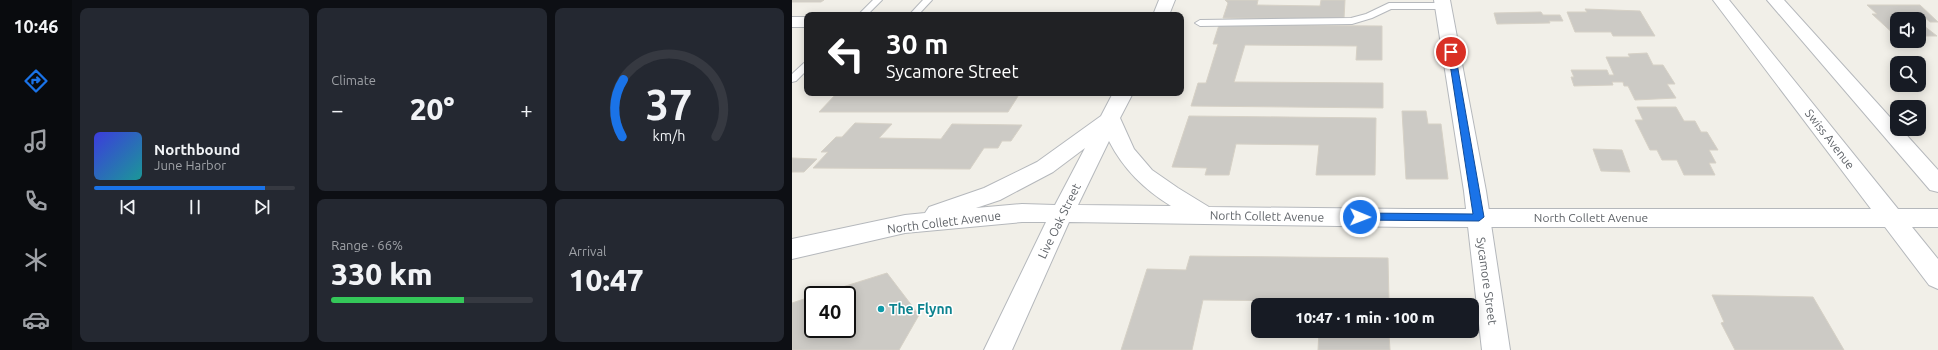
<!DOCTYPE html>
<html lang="en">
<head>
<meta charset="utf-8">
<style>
  body { margin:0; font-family:Ubuntu,sans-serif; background:#242831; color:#f1f3f6; height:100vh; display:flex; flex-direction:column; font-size:15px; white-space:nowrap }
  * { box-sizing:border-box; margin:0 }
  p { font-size:13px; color:#9ea1a6 }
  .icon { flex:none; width:22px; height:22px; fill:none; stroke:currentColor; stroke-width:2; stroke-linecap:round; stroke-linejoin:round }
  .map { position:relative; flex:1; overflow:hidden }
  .side { display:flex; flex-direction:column; gap:8px; padding:8px; background:#0d0f14; width:720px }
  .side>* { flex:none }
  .banner { position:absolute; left:12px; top:12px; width:380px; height:84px; border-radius:8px; box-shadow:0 2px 10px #0003; background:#202124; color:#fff; overflow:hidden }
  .tools { position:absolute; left:1098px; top:12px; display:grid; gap:8px }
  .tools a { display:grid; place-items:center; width:36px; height:36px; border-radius:8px; background:#171b24; box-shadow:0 2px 10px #0003; font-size:20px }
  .speed { position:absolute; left:12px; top:286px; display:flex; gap:8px; font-size:20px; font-weight:700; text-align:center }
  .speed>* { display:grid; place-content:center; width:52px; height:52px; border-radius:50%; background:#171b24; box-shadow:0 2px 10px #0003; line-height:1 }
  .speed .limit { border:2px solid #111; border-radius:6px; background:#fff; color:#111 }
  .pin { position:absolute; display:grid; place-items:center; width:34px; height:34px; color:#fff; margin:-17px; border:2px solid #fff; border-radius:50%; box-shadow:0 1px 4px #0007 }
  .me { position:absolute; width:44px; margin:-22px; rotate:91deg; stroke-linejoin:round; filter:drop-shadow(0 0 3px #0008) }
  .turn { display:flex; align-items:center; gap:14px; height:84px; padding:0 16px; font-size:18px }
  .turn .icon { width:52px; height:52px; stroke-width:2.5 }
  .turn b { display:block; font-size:28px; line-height:34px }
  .big { font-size:30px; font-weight:800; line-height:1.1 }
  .side .widget { flex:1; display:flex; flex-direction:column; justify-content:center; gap:6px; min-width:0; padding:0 14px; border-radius:8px; background:#242831 }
  .side .dial { align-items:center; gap:0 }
  .dial svg { height:104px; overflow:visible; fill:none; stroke:#363941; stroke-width:7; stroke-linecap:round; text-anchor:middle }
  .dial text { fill:#f1f3f6; stroke:none }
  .song { display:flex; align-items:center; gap:12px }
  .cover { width:48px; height:48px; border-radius:6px; background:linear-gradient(135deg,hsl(240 70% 55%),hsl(180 70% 35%)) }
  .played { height:4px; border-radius:2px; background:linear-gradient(90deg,#1a73e8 85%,#363941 85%) }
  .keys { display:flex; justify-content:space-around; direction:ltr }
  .heat { display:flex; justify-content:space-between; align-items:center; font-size:22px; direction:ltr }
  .charge { height:6px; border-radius:3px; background:linear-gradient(90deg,#34c759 66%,#363941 0) }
  .side .tiles { flex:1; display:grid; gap:8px; grid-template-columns:repeat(3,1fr) }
  .widget:first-child { grid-row:span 2 }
  .trip { position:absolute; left:459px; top:298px; width:228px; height:40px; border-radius:8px; background:#171b24; box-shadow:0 2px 10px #0003; font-weight:800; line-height:40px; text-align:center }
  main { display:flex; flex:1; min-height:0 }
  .menu { display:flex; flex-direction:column; width:72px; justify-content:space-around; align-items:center; background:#090b0e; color:#9ea1a6 }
  .menu .icon { width:28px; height:28px }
  .menu .current { color:#1a73e8 }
  .menu b { font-size:18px; color:#f1f3f6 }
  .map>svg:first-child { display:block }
</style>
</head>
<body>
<main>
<nav class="menu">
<b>10:46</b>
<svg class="icon current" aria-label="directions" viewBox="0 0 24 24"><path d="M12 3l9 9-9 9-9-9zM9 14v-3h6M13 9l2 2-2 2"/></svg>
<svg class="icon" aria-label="music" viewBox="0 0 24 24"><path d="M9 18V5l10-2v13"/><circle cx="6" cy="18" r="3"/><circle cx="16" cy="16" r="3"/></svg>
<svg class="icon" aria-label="phone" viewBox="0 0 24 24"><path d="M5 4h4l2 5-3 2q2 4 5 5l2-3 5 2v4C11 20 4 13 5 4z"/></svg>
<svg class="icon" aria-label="climate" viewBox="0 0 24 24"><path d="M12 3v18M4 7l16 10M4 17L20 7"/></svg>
<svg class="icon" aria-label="car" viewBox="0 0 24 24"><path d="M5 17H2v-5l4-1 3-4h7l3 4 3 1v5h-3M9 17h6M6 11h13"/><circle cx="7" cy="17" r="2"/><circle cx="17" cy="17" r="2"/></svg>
</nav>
<section class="side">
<div class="tiles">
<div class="widget">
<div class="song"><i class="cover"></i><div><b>Northbound</b><p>June Harbor</p></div></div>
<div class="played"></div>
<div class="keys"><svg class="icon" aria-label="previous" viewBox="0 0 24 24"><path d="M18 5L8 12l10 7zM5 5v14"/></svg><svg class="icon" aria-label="pause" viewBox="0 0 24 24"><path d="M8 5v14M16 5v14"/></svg><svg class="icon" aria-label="next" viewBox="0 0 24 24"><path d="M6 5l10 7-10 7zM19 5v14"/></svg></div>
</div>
<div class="widget"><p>Climate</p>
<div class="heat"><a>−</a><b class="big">20°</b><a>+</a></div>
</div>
<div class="widget dial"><svg viewBox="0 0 100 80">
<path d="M14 69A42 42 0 1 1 86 69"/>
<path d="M14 69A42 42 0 0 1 15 25" stroke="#1a73e8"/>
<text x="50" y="56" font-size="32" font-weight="700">37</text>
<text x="50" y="72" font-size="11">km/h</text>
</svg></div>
<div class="widget"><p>Range · 66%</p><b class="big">330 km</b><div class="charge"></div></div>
<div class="widget"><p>Arrival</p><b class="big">10:47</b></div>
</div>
</section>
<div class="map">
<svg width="1146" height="350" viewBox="0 0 1146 350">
  <rect width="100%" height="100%" fill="#f1efe8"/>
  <!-- building -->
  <g fill="#cccac5" stroke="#d6d1c6">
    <path d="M 0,0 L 32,0 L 29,2 L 0,2 Z"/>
    <path d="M 466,0 L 465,5 L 528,6 L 529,0 L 553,0 L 552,19 L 431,18 L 436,3 L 433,0 Z"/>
    <path d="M 1075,5 L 1128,5 L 1146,22 L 1138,22 L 1131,16 L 1120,16 L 1124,19 L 1105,19 L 1105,37 L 1080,14 L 1085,14 Z"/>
    <path d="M 793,9 L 848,11 L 863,36 L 821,36 L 819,32 L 783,32 L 775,12 L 795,12 Z"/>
    <path d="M 749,12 L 751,15 L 768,15 L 771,21 L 757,21 L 758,23 L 705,24 L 702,13 Z"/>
    <path d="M 1127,22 L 1145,36 L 1128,36 L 1134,41 L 1110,41 L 1127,41 Z"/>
    <path d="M 427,25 L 590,26 L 590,60 L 564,60 L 565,46 L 453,45 L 442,82 L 591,83 L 591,108 L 399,106 L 406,83 L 414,83 L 426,44 L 421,44 Z"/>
    <path d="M 855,53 L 861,65 L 871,65 L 883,84 L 875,84 L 884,98 L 843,100 L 836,86 L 832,86 L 831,82 L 820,82 L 821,85 L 782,86 L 779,77 L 782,77 L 779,70 L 815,70 L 817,75 L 822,75 L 814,57 L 838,57 L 836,54 Z"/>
    <path d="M 45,93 L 228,93 L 216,112 L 27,112 Z"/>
    <path d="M 845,107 L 884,107 L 892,121 L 903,121 L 909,132 L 915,132 L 926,150 L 917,150 L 924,163 L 917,163 L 923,175 L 892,175 L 885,160 L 870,160 L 865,150 L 858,150 L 843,120 L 851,120 Z"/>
    <path d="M 610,111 L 634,111 L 636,124 L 649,124 L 656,179 L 614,179 Z"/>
    <path d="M 397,116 L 584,118 L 583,175 L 524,175 L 527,145 L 444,144 L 437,175 L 413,175 L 415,168 L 380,167 Z"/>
    <path d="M 63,123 L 100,124 L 87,138 L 149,139 L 160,124 L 230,125 L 219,141 L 210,141 L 206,148 L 192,148 L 178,169 L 21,168 L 36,152 L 29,152 L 44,137 L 50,137 Z"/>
    <path d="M 801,149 L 830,150 L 838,172 L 809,171 Z"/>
    <path d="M 0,158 L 25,159 L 12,172 L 0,172 Z"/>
    <path d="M 398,256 L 596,258 L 597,302 L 411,300 L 400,350 L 329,350 L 355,269 L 394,270 Z"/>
    <path d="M 95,273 L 127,315 L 107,350 L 0,350 L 0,303 L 21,296 L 21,329 L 55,329 L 55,295 L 25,295 Z"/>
    <path d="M 920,295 L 1021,297 L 1052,350 L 943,350 L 929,323 L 932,322 Z"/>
    <path d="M 527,331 L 574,331 L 574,333 L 597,334 L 598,350 L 526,350 Z"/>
  </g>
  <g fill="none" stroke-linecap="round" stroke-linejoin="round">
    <defs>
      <g id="service">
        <path d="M 81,0 L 90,0 L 75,15 L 66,15 Z"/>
        <path d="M 131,0 L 140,0 L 126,15 L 117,15 Z"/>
        <path d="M 597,3 L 651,3 L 655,6 L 651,9 L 599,9 L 580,18 L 560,24 L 408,26 L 403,23 L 408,20 L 559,18 L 574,14 Z"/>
        <path d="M 15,62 L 15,70 L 4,81 L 0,82 L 0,74 L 12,63 Z"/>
      </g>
      <g id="minor">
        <path d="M 642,0 L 658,0 L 694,191 L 718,350 L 690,350 L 672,191 Z"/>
        <rect x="0" y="17" width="15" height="10"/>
      </g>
      <g id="tertiary">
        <path d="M 367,0 L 383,0 L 377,15 L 361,15 Z"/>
        <path d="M 921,0 L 937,0 L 1106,209 L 1146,209 L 1146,227 L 1120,227 L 1146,259 L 1146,289 L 1137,285 L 1093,227 L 615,227 L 277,222 L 220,350 L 192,350 L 254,222 L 230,222 L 113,233 L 0,259 L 0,239 L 113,215 L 133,213 L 137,207 L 192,188 L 245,162 L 309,116 L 321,93 L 341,93 L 328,118 L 342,149 L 360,170 L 386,188 L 417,207 L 615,209 L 1079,209 ZM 317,141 C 332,170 352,189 379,206 L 286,205 ZM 293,148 L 263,205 L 230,204 L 184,208 L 208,200 L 261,172 Z"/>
        <path d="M 975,0 L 992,0 L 1105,125 L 1105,129 L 1109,129 L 1146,170 L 1146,192 L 1138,190 Z"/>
      </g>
    </defs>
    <!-- service casing -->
    <use href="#service" stroke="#b5b8bc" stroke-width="2"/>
    <!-- minor casing -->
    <use href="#minor" stroke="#b5b8bc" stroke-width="2"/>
    <!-- tertiary casing -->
    <use href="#tertiary" stroke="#b5b8bc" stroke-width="2"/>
    <!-- service -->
    <use href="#service" fill="#fff" fill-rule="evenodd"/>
    <!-- minor -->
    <use href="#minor" fill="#fff" fill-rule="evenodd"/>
    <!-- tertiary -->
    <use href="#tertiary" fill="#fff" fill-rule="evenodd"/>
  </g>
  <!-- route -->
  <path fill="#1a73e8" stroke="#114b97" d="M 656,51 L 663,52 L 692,217 L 687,221 L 564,220 L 563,217 L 568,213 L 681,214 Z"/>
  <!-- markers -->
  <circle fill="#0f9aa8" stroke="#fff" stroke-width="1.5" cx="89" cy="309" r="4"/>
  <g text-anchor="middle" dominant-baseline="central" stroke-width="3" stroke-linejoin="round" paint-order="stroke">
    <!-- street labels -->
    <g font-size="12" fill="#5f6368" stroke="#fff">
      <text transform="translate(1038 139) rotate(52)">Swiss Avenue</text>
      <text transform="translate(475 216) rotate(1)">North Collett Avenue</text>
      <text x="799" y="217">North Collett Avenue</text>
      <text transform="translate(267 221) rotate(-64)">Live Oak Street</text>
      <text transform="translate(152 222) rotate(-7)">North Collett Avenue</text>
      <text transform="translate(695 281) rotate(82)">Sycamore Street</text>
    </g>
    <!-- near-culture labels -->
    <g font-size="14" font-weight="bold" fill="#0d838f" stroke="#fff" text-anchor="start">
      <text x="97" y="309">The Flynn</text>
    </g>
  </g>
</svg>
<div class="tools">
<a><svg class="icon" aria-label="sound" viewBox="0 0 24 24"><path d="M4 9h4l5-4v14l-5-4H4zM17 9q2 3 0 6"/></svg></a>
<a><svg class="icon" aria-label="search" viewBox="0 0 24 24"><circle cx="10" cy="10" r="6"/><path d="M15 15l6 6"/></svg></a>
<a><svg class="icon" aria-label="layers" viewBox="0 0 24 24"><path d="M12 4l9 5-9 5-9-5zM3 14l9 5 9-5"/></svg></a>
</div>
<div class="speed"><div class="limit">40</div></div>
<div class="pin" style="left:659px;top:52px;background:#d93025"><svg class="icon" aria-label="arrive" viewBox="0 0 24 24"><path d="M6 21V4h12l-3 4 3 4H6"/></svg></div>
<svg class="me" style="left:568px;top:217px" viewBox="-20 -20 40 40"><circle r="17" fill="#1a73e8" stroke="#fff" stroke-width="3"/><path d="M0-11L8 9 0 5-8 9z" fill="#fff"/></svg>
<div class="trip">10:47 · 1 min · 100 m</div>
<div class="banner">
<div class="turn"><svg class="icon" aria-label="left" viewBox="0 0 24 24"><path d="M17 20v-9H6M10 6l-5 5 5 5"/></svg><div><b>30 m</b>Sycamore Street</div></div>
</div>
</div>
</main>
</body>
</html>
